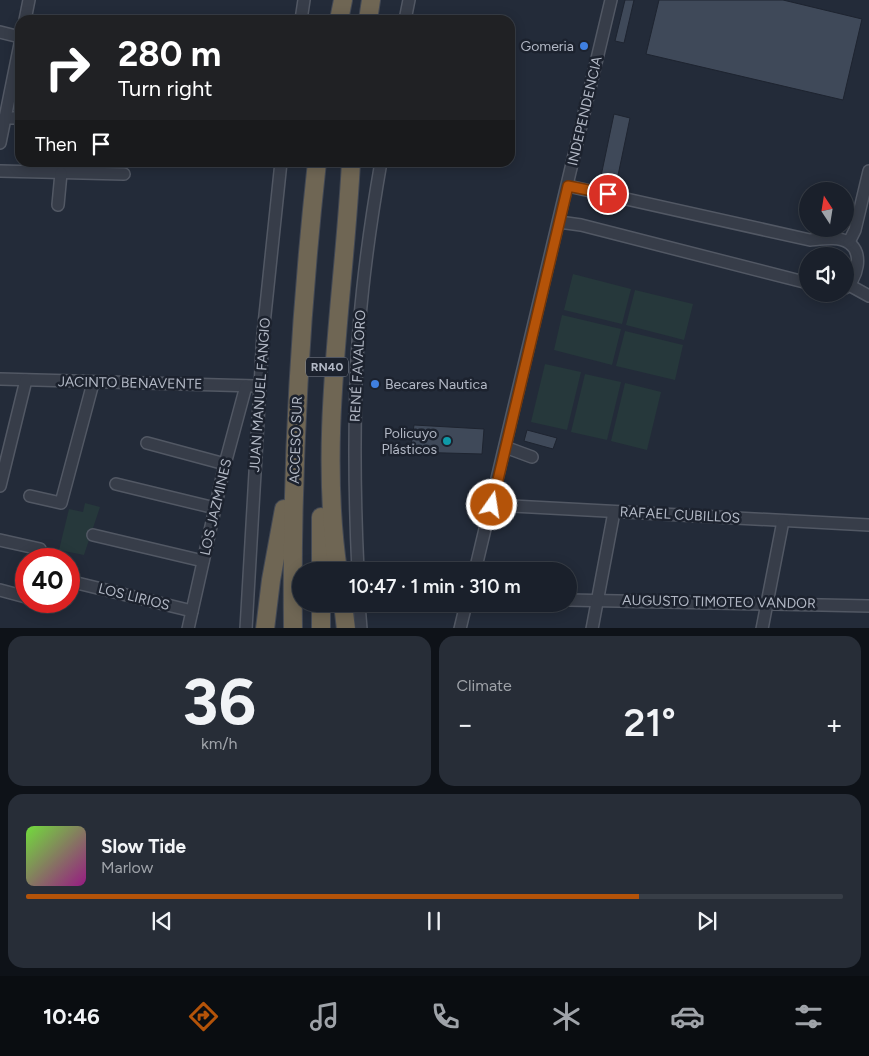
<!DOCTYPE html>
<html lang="en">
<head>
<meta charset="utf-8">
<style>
  body { margin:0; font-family:Figtree,sans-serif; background:#272d37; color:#f1f3f6; height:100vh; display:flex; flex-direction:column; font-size:19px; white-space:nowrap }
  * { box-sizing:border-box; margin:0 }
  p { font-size:16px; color:#9fa3a9 }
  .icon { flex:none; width:28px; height:28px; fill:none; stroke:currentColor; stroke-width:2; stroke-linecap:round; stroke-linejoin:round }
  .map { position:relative; height:628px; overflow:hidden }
  .sheet { display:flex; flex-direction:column; gap:8px; padding:8px; background:#0e1218; flex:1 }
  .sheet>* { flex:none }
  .top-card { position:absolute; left:15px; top:15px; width:500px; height:152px; border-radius:15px; box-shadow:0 2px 12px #0003,0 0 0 1px #383e47; background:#202124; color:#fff; overflow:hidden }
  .needle { width:32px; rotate:348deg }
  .fabs { position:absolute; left:799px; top:182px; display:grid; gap:10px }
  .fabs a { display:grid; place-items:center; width:55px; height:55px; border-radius:50%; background:#1a202b; box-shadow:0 2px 12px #0003,0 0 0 1px #383e47; font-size:25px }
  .speed { position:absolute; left:15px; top:548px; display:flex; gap:10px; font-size:25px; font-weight:700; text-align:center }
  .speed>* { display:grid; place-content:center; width:65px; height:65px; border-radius:50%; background:#1a202b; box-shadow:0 2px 12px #0003,0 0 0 1px #383e47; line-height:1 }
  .speed .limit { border:8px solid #d22; background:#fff; color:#111 }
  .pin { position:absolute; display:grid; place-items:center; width:42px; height:42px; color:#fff; margin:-21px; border:2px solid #fff; border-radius:50%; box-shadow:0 1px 5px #0007 }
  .me { position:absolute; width:55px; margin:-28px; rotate:13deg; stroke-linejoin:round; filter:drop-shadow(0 0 4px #0008) }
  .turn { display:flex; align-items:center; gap:18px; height:105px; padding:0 20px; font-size:22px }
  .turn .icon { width:65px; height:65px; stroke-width:2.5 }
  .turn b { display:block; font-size:35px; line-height:42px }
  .then { display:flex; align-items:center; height:48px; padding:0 20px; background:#0003; gap:10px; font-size:19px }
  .big { font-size:38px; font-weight:600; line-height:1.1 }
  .sheet .card { flex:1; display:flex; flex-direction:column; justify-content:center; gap:8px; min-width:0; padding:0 18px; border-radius:15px; background:#272d37 }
  .sheet .dial { align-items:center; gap:0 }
  .dial b { font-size:65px; line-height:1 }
  .song { display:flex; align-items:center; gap:15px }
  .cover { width:60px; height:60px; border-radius:8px; background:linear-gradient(135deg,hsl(100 70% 55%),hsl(310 70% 35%)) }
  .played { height:5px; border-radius:2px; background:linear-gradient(90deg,#b45309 75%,#383e47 75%) }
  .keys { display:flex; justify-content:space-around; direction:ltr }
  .heat { display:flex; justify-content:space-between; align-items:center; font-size:28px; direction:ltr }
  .sheet .tiles { flex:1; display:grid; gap:8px; grid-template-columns:1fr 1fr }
  .card:last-child { grid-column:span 2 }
  .trip { position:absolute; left:292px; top:562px; width:285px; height:50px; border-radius:25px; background:#1a202b; box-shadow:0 2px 12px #0003,0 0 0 1px #383e47; font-weight:600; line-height:50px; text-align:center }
  .dock { display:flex; height:80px; justify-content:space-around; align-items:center; background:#0a0d11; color:#9fa3a9 }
  .dock .icon { width:35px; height:35px }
  .dock .active { color:#b45309 }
  .dock b { font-size:22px; color:#f1f3f6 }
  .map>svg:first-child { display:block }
</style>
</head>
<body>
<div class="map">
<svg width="869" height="629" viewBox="0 0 869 629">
  <rect width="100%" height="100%" fill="#232b39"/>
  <!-- green -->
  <g fill="#26383b">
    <path d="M 573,274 L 631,289 L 622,324 L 564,310 Z"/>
    <path d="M 635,290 L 693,304 L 684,340 L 626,325 Z"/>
    <path d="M 562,315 L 621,329 L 612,365 L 554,350 Z"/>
    <path d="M 625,331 L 683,345 L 675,380 L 616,366 Z"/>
    <path d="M 545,364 L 581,372 L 567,430 L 531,422 Z"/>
    <path d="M 585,374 L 621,382 L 607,440 L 571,432 Z"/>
    <path d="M 625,383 L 661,392 L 647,450 L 611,441 Z"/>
    <path d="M 85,503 L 100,507 L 84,555 L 59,550 L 69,509 L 83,512 Z"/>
  </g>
  <!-- building -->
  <g fill="#3f4959" stroke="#1e2430">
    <path d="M 625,0 L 634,0 L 624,43 L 615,41 Z"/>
    <path d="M 659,0 L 783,0 L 862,19 L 843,100 L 646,54 Z"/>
    <path d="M 614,114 L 630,118 L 616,185 L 600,181 Z"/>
    <path d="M 414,425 L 484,429 L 482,454 L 410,452 Z"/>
    <path d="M 527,430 L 557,438 L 553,449 L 524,441 Z"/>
  </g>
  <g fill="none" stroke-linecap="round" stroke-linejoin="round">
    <defs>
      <g id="minor">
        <path d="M 25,20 L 29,0"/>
        <path d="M 301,20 L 304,0"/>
        <path d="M 405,20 L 409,0"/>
        <path d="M 0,32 L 20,37"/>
        <path d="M 5,118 L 20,118"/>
        <path d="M 0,143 L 20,44"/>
        <path d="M 0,171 L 124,174"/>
        <path d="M 568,186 L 810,240 C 822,239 839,236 849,243 C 864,253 857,279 845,288"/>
        <path d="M 58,205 L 61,173"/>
        <path d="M 559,222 L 581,225 L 808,283"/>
        <path d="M 849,242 L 855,230 L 869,171"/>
        <path d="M 849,285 L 869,296"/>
        <path d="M 0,379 L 260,386"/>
        <path d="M 147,443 L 225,464"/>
        <path d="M 505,447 L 532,457"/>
        <path d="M 116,484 L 215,508"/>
        <path d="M 0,486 L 26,380"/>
        <path d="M 30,496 L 61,503 L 93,383"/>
        <path d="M 492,505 L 869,525"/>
        <path d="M 93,535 L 203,561"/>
        <path d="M 0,540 L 40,549"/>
        <path d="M 358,571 C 355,509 354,447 356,385 C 358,310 368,236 381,162"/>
        <path d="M 475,571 L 611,0"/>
        <path d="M 77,583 L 192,611"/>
        <path d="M 0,590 L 26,597"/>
        <path d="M 569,600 L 869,606"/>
        <path d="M 359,604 L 361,629"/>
        <path d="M 188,629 L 225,464 L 246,386"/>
        <path d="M 246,629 L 263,334 L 281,162"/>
        <path d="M 460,629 L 466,604"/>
        <path d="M 592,629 L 614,512"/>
        <path d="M 762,629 L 783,521"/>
      </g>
      <g id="highway">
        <path d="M 339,20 L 343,0"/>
        <path d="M 368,20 L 371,0"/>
        <path d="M 321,571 L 321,517"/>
        <path d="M 338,571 C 318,435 344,299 351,162"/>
        <path d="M 321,604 L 321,629"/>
        <path d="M 343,604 L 346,629"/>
        <path d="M 265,629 L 271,580 L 284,509"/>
        <path d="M 293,629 C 291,473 300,317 317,162"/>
      </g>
    </defs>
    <!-- minor casing -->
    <use href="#minor" stroke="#525864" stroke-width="14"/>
    <!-- highway casing -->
    <use href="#highway" stroke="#424854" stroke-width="20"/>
    <!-- minor -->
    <use href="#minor" stroke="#373d49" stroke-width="11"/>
    <!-- highway -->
    <use href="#highway" stroke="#6f6654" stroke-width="18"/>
  </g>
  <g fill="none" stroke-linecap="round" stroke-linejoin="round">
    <defs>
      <path id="route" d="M 492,505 L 568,186 L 608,194"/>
    </defs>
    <!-- route casing -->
    <use href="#route" stroke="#753606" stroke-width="12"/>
    <!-- route -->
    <use href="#route" stroke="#b45309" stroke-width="9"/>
  </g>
  <!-- markers -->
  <g fill="#3f7fe0" stroke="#1c222e" stroke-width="2">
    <circle cx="584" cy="46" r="5"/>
    <circle cx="375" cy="384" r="5"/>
  </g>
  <circle fill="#0f9aa8" stroke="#1c222e" stroke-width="2" cx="447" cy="441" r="5"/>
  <g text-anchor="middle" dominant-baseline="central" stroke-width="5" stroke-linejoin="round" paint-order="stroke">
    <!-- shield labels -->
    <rect fill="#1c222e" stroke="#858b98" stroke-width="1" x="306" y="357.5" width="42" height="19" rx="4"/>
    <g font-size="12" font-weight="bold" fill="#b2b8c5">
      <text x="327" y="367">RN40</text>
    </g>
    <!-- poi labels -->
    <g font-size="14" fill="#b2b8c5" stroke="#1c222e" text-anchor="end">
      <text x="574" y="46">Gomeria</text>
      <text x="385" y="384" text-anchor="start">Becares Nautica</text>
      <text x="437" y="433">Policuyo<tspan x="437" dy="16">Plásticos</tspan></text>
    </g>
    <!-- street labels -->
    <g font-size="14" fill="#b2b8c5" stroke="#1c222e">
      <text transform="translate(585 111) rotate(-77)">INDEPENDENCIA</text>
      <text transform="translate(358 366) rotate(-87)">RENÉ FAVALORO</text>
      <text transform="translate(130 383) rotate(1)">JACINTO BENAVENTE</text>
      <text transform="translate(260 395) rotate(-86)">JUAN MANUEL FANGIO</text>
      <text transform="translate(296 440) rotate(-88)">ACCESO SUR</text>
      <text transform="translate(216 507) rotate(-77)">LOS JAZMINES</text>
      <text transform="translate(680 515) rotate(3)">RAFAEL CUBILLOS</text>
      <text transform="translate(134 597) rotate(14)">LOS LIRIOS</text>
      <text transform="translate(719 602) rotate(1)">AUGUSTO TIMOTEO VANDOR</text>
    </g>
  </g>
</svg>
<div class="fabs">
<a><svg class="needle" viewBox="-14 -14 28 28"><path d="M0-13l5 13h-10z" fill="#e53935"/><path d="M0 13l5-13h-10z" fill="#9fa3a9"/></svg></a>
<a><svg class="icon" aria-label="sound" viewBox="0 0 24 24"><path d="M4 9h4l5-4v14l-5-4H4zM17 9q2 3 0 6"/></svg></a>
</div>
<div class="speed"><div class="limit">40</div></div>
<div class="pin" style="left:608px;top:194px;background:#d93025"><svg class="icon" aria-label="arrive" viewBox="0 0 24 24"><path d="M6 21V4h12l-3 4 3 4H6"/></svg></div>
<svg class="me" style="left:492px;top:505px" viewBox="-20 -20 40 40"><circle r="17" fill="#b45309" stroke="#fff" stroke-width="3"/><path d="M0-11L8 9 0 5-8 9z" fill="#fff"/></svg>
<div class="trip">10:47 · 1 min · 310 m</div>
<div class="top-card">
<div class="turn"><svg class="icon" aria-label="right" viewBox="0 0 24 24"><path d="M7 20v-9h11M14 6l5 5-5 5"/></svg><div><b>280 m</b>Turn right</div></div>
<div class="then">Then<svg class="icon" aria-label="arrive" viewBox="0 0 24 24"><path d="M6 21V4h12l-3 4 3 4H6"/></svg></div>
</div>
</div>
<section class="sheet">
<div class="tiles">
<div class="card dial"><b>36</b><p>km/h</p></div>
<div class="card"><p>Climate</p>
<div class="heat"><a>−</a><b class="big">21°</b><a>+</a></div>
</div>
<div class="card">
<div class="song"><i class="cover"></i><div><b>Slow Tide</b><p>Marlow</p></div></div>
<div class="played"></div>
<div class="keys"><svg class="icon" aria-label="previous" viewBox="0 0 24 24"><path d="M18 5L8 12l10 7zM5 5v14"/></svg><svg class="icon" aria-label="pause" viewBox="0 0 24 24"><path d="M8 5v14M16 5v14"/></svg><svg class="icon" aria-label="next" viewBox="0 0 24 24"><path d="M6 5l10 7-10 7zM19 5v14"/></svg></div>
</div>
</div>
</section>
<nav class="dock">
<b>10:46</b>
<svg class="icon active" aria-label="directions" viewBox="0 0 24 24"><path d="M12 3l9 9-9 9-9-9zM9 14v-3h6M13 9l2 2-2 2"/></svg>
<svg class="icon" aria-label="music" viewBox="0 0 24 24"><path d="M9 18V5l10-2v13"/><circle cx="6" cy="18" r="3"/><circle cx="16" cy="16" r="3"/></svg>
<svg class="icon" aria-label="phone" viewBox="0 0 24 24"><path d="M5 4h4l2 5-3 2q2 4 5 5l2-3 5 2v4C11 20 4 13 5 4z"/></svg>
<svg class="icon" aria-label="climate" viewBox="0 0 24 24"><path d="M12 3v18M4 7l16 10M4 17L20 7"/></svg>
<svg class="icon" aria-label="car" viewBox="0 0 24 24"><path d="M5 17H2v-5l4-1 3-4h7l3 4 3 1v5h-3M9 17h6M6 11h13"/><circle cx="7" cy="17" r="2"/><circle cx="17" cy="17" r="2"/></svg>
<svg class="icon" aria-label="filters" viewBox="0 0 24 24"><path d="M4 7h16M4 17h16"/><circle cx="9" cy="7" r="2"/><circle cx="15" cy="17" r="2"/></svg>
</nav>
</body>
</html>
